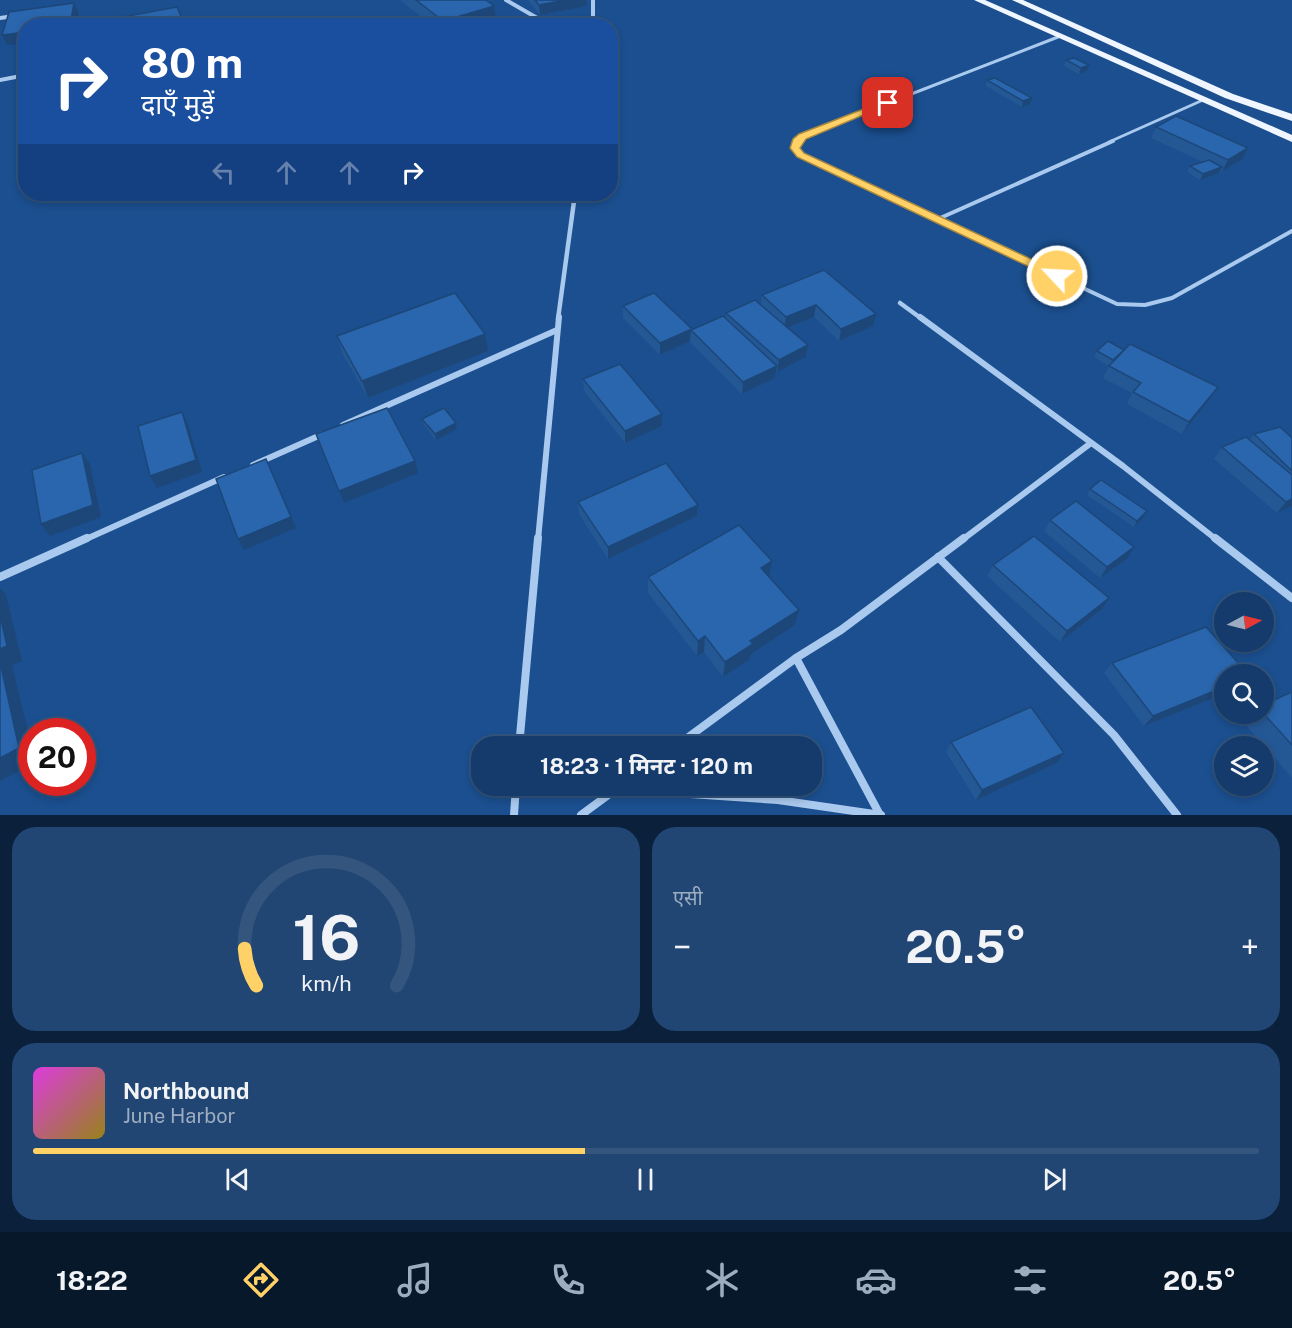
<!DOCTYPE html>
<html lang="hi">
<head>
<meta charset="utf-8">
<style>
  body { margin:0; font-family:"Public Sans","Noto Sans Devanagari",sans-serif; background:#214673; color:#f1f3f6; height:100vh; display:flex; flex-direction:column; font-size:22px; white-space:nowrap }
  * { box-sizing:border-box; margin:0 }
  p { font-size:20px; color:#9dadc1 }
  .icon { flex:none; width:33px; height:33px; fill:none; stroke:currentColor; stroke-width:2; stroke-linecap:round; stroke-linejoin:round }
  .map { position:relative; height:815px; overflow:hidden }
  .drawer { display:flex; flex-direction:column; gap:12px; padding:12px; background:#0b203b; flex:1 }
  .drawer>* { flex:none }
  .top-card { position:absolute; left:18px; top:18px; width:600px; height:183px; border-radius:24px; box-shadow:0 3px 9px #0003,0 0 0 2px #33557e; background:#1a4fa0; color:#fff; overflow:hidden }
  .needle { width:39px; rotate:83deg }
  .fabs { position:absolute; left:1214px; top:592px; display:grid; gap:12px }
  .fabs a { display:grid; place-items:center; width:60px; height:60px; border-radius:50%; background:#143b6b; box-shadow:0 3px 9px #0003,0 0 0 2px #33557e; font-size:30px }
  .speed { position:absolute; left:18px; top:718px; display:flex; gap:12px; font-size:30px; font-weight:700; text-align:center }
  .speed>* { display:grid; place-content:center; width:78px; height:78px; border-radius:50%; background:#143b6b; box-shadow:0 3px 9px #0003,0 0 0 2px #33557e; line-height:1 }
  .speed .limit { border:9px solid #d22; background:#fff; color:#111 }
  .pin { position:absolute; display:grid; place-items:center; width:51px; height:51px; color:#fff; margin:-26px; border-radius:12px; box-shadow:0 3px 9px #0006 }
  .me { position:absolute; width:66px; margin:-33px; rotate:295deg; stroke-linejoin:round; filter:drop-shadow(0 0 4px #0008) }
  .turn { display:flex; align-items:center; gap:21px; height:126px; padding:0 24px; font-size:27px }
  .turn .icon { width:78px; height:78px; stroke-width:2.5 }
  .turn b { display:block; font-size:42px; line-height:51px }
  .lanes { display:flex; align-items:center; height:57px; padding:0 24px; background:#0003; justify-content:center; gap:30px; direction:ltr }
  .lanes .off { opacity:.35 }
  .big { font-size:45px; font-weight:700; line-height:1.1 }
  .drawer .widget { flex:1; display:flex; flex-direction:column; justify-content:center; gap:9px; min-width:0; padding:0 21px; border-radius:24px; background:#214673 }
  .drawer .dial { align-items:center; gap:0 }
  .dial svg { height:156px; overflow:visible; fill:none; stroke:#33557e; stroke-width:7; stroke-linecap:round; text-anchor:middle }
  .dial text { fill:#f1f3f6; stroke:none }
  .song { display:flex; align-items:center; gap:18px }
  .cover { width:72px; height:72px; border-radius:9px; background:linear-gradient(135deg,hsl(300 70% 55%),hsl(50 70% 35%)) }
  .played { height:6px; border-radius:3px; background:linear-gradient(90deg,#ffd166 45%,#33557e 45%) }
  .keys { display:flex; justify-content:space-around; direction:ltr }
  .heat { display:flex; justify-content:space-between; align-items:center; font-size:33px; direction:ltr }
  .drawer .tiles { flex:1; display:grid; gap:12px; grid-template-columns:1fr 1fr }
  .widget:last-child { grid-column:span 2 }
  .trip { position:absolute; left:471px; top:736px; width:351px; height:60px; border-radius:24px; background:#143b6b; box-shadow:0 3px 9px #0003,0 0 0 2px #33557e; font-weight:700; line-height:60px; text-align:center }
  .dock { display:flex; height:96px; justify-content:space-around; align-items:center; background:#08182b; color:#9dadc1 }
  .dock .icon { width:42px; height:42px }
  .dock .active { color:#ffd166 }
  .dock b { font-size:27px; color:#f1f3f6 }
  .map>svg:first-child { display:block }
</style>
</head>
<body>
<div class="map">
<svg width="1292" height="815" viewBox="0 0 1292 815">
  <rect width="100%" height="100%" fill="#1b4f8f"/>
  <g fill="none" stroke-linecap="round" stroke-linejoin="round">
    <!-- lane-far1 -->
    <g stroke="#a9c9ee" stroke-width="3">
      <path d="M 797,142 L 803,136 L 1058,37"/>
      <path d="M 1109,142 L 1203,100"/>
    </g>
    <!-- lane -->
    <g stroke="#a9c9ee" stroke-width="4">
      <path d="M 797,141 L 795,148 L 800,155 L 1117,304 L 1145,305 L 1172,298 L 1292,231"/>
      <path d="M 938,219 L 1113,141"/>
    </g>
    <!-- street-far3 -->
    <g stroke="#a9c9ee" stroke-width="4">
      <path d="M 506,0 L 551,26"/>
      <path d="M 593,0 L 593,26"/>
      <path d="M 0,18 L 14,16"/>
      <path d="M 0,80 L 26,75"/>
    </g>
    <!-- street-far2 -->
    <g stroke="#a9c9ee" stroke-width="4.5">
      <path d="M 900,303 L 922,319"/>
      <path d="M 558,319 L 575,194"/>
    </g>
    <!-- street-far1 -->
    <g stroke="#a9c9ee" stroke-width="6">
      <path d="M 920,317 L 1123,466 L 1217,540"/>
      <path d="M 343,425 L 557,330"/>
      <path d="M 253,465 L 323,434"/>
      <path d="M 84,540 L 224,477"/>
      <path d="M 538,540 L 559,317"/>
      <path d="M 962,540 L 1091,443"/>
    </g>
    <!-- street -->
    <g stroke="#a9c9ee" stroke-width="8">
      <path d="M 1215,538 L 1292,598"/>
      <path d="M 938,557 L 1114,735 L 1177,815"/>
      <path d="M 0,577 L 87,538"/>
      <path d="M 796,658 L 880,815"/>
      <path d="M 519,747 L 538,538"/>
      <path d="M 675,747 L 796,658 L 841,630 L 964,538"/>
      <path d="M 616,789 L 778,800 L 881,815"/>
      <path d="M 514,815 L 516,786"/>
      <path d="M 581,815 L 619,787"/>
    </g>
    <!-- primary -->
    <g fill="#f0f6ff" fill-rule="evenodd">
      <path d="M 974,0 L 985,0 L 1292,135 L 1292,142 Z"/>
      <path d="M 1012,0 L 1023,0 L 1233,94 L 1292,114 L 1292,121 L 1225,98 Z"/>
    </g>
  </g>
  <!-- wall -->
  <g fill="#245895">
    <path d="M 400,0 L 486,0 L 494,6 L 496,20 L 479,26 L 433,26 Z"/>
    <path d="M 528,0 L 586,0 L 587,6 L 540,15 Z"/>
    <path d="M 1066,60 L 1087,71 L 1079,74 L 1064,66 Z"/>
    <path d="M 987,80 L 1030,104 L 1022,107 L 986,86 Z"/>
    <path d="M 1156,127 L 1242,160 L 1222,171 L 1221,171 L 1219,173 L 1200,180 L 1187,172 L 1190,166 L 1203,162 L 1151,138 Z"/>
    <path d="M 824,270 L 873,326 L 839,341 L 814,317 L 788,327 L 808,345 L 806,357 L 777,372 L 776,371 L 775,378 L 742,394 L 690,342 L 690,341 L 660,355 L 623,318 L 623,306 L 692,330 L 726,318 L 726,313 L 761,305 L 762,295 Z"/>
    <path d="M 337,336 L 488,351 L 368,398 L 342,353 Z"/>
    <path d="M 1124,350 L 1218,387 L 1210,399 L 1182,434 L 1127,404 L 1132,393 L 1103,378 L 1109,366 L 1094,357 L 1097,351 Z"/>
    <path d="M 583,379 L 662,414 L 662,426 L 625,443 L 584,391 Z"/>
    <path d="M 422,419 L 456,423 L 457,429 L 436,440 L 424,425 Z"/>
    <path d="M 1254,434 L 1292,438 L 1292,506 L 1277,513 L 1214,459 L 1222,447 L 1250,440 Z"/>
    <path d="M 1090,489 L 1147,511 L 1144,517 L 1134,527 L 1087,495 Z"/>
    <path d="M 578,502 L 698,505 L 697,516 L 608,559 L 579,514 Z"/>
    <path d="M 1050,520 L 1127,559 L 1100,578 L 1044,531 Z"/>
    <path d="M 993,565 L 1102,609 L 1060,642 L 987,576 Z"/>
    <path d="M 648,577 L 769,577 L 799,610 L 795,625 L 751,654 L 750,659 L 723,677 L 704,652 L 697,656 L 648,593 Z"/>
    <path d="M 1112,663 L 1224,675 L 1224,694 L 1144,726 L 1104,673 Z"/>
    <path d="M 1292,692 L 1292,778 L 1243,722 L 1252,714 L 1263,714 L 1263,705 Z"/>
    <path d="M 951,742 L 1064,753 L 1057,763 L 976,800 L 946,752 Z"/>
  </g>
  <!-- shaded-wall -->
  <g fill="#1d4779">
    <path d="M 566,0 L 586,0 L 587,6 L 540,15 L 539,5 Z"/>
    <path d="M 74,3 L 79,13 L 76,26 L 70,26 Z"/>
    <path d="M 494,6 L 496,20 L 479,26 L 444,26 L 443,21 Z"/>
    <path d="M 26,32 L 26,43 L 7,45 L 2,35 Z"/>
    <path d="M 1089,65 L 1087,71 L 1079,74 L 1081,68 Z"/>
    <path d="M 1032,98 L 1030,104 L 1022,107 L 1023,101 Z"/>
    <path d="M 1248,148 L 1242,160 L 1222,171 L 1228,160 Z"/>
    <path d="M 1222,167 L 1219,173 L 1200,180 L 1203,174 Z"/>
    <path d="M 816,305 L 814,317 L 784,329 L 786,317 Z"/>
    <path d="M 876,314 L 873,326 L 839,341 L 841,329 Z"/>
    <path d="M 692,329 L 692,331 L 691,330 L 690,341 L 660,355 L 660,343 Z"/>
    <path d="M 485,334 L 488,351 L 368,398 L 362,381 Z"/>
    <path d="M 808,345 L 806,357 L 777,372 L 779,360 Z"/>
    <path d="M 777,366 L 775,378 L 742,394 L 743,382 Z"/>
    <path d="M 1218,387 L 1210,399 L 1182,434 L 1189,422 Z"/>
    <path d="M 182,412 L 188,424 L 202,472 L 157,488 L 150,476 Z"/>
    <path d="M 662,414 L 662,426 L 625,443 L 625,431 Z"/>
    <path d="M 456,423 L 457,429 L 436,440 L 435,434 Z"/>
    <path d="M 82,453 L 90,464 L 101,517 L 50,536 L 41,524 Z"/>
    <path d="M 266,459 L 296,528 L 244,550 L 238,539 Z"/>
    <path d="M 415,461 L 418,473 L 344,503 L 339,491 Z"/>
    <path d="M 1292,499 L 1292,506 L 1277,513 L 1286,502 Z"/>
    <path d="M 698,505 L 697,516 L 608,559 L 608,547 Z"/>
    <path d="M 1147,511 L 1144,517 L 1134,527 L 1137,521 Z"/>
    <path d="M 1134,547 L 1127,559 L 1100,578 L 1107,567 Z"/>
    <path d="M 772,561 L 769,577 L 761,568 Z"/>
    <path d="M 0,588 L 6,595 L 22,661 L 12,665 L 32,748 L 32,764 L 0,781 Z"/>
    <path d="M 1109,598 L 1102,609 L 1060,642 L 1067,631 Z"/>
    <path d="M 799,610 L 795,625 L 751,654 L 750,659 L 723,677 L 725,662 L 750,641 Z"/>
    <path d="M 705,636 L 704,652 L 697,656 L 698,641 Z"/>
    <path d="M 1224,687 L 1224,694 L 1144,726 L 1153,716 Z"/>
    <path d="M 1064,753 L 1057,763 L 976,800 L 982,790 Z"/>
  </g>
  <!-- building -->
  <g fill="#2a66ad" stroke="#1d4779" stroke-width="1.5">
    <path d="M 416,0 L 486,0 L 494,6 L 443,21 Z"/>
    <path d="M 535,0 L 566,0 L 539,5 Z"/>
    <path d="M 74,3 L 70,26 L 26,26 L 26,32 L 2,35 L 9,12 Z"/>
    <path d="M 177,7 L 185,26 L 119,26 L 117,18 Z"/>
    <path d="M 1074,58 L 1089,65 L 1081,68 L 1066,60 Z"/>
    <path d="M 995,78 L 1032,98 L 1023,101 L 987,80 Z"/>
    <path d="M 1176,116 L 1248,148 L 1228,160 L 1156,127 Z"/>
    <path d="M 1209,160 L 1222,167 L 1203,174 L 1190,166 Z"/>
    <path d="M 824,270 L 876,314 L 841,329 L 816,305 L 786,317 L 762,295 Z"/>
    <path d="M 455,293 L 485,334 L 362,381 L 337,336 Z"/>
    <path d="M 654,293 L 692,329 L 660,343 L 623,306 Z"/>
    <path d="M 755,300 L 808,345 L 779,360 L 726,313 Z"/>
    <path d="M 723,316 L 777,366 L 743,382 L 691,330 Z"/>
    <path d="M 1108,341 L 1124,350 L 1113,360 L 1097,351 Z"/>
    <path d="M 1130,344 L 1218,387 L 1189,422 L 1133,392 L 1141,383 L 1109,366 Z"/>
    <path d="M 620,364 L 662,414 L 625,431 L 583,379 Z"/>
    <path d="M 387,408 L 415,461 L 339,491 L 316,434 Z"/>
    <path d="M 444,408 L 456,423 L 435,434 L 422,419 Z"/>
    <path d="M 182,412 L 196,460 L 150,476 L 138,426 Z"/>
    <path d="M 1280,427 L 1292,438 L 1292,471 L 1254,434 Z"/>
    <path d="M 1246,437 L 1292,475 L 1292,499 L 1286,502 L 1222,447 Z"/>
    <path d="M 82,453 L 93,505 L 41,524 L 32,470 Z"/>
    <path d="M 266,459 L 291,517 L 238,539 L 216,479 Z"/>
    <path d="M 666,463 L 698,505 L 608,547 L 578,502 Z"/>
    <path d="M 1101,480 L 1147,511 L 1137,521 L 1090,489 Z"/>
    <path d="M 1076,501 L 1134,547 L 1107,567 L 1050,520 Z"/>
    <path d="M 739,525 L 772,561 L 761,568 L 799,610 L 750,641 L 753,644 L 725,662 L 705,636 L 698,641 L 648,577 Z"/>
    <path d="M 1034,536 L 1109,598 L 1067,631 L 993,565 Z"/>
    <path d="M 0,615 L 7,646 L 0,649 Z"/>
    <path d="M 1206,627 L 1249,675 L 1224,675 L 1224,687 L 1153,716 L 1112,663 Z"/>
    <path d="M 0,662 L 19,748 L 0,758 Z"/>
    <path d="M 1292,692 L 1292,745 L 1263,713 L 1263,705 Z"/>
    <path d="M 1031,707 L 1064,753 L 982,790 L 951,742 Z"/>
  </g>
  <!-- route -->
  <path fill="#ffd166" stroke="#a68842" stroke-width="1.5" d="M 884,101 L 892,103 L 806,139 L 800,148 L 804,153 L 1061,273 L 1061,278 L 1053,278 L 797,157 L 790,148 L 793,139 L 799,134 Z"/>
</svg>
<div class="fabs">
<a><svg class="needle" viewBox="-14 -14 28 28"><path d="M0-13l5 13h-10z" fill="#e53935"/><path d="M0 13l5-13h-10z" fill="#9dadc1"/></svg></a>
<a><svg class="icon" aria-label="search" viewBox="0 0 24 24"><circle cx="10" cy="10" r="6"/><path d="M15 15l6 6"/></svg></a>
<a><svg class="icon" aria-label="layers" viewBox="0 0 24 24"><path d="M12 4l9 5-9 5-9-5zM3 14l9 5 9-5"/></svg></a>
</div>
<div class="speed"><div class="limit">20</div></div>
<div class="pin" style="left:888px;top:103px;background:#d93025"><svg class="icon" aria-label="arrive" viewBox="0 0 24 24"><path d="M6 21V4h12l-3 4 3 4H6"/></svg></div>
<svg class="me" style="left:1057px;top:276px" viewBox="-20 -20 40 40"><circle r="17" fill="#ffd166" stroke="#fff" stroke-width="3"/><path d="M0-11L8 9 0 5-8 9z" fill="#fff"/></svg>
<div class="trip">18:23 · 1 मिनट · 120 m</div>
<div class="top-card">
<div class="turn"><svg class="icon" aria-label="right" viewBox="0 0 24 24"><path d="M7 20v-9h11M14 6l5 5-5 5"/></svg><div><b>80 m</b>दाएँ मुड़ें</div></div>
<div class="lanes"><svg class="icon off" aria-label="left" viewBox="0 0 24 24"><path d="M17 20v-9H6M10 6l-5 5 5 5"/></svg><svg class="icon off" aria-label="ahead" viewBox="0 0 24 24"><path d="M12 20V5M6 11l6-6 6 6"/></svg><svg class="icon off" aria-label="ahead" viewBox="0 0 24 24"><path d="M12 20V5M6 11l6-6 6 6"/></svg><svg class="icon" aria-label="right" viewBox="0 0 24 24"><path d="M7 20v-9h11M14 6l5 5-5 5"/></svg></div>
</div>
</div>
<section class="drawer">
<div class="tiles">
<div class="widget dial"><svg viewBox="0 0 100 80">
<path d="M14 69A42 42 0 1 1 86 69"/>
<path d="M14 69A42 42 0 0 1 8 50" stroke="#ffd166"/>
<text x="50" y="56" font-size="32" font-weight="700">16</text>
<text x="50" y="72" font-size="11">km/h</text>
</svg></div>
<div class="widget"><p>एसी</p>
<div class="heat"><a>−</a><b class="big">20.5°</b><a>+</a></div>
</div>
<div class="widget">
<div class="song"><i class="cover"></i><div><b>Northbound</b><p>June Harbor</p></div></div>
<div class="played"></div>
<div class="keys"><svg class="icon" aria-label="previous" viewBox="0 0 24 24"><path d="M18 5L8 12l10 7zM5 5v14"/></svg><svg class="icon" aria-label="pause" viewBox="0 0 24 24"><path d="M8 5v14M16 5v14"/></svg><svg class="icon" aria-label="next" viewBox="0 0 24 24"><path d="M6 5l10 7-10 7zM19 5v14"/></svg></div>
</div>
</div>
</section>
<nav class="dock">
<b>18:22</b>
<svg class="icon active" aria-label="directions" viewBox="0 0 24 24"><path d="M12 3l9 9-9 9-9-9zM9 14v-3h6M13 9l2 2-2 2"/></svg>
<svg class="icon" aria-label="music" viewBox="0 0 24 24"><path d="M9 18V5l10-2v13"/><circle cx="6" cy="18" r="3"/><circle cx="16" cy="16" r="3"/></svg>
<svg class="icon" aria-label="phone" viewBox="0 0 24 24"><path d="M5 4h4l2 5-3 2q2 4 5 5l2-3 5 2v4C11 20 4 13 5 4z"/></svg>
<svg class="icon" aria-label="climate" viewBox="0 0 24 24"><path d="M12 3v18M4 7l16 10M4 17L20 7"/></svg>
<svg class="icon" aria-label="car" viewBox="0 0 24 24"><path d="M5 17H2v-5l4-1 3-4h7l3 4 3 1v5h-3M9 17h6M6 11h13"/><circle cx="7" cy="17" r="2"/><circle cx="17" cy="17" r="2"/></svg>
<svg class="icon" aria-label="filters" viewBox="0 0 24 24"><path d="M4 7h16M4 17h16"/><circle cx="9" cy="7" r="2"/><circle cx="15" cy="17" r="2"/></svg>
<b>20.5°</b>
</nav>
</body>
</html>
